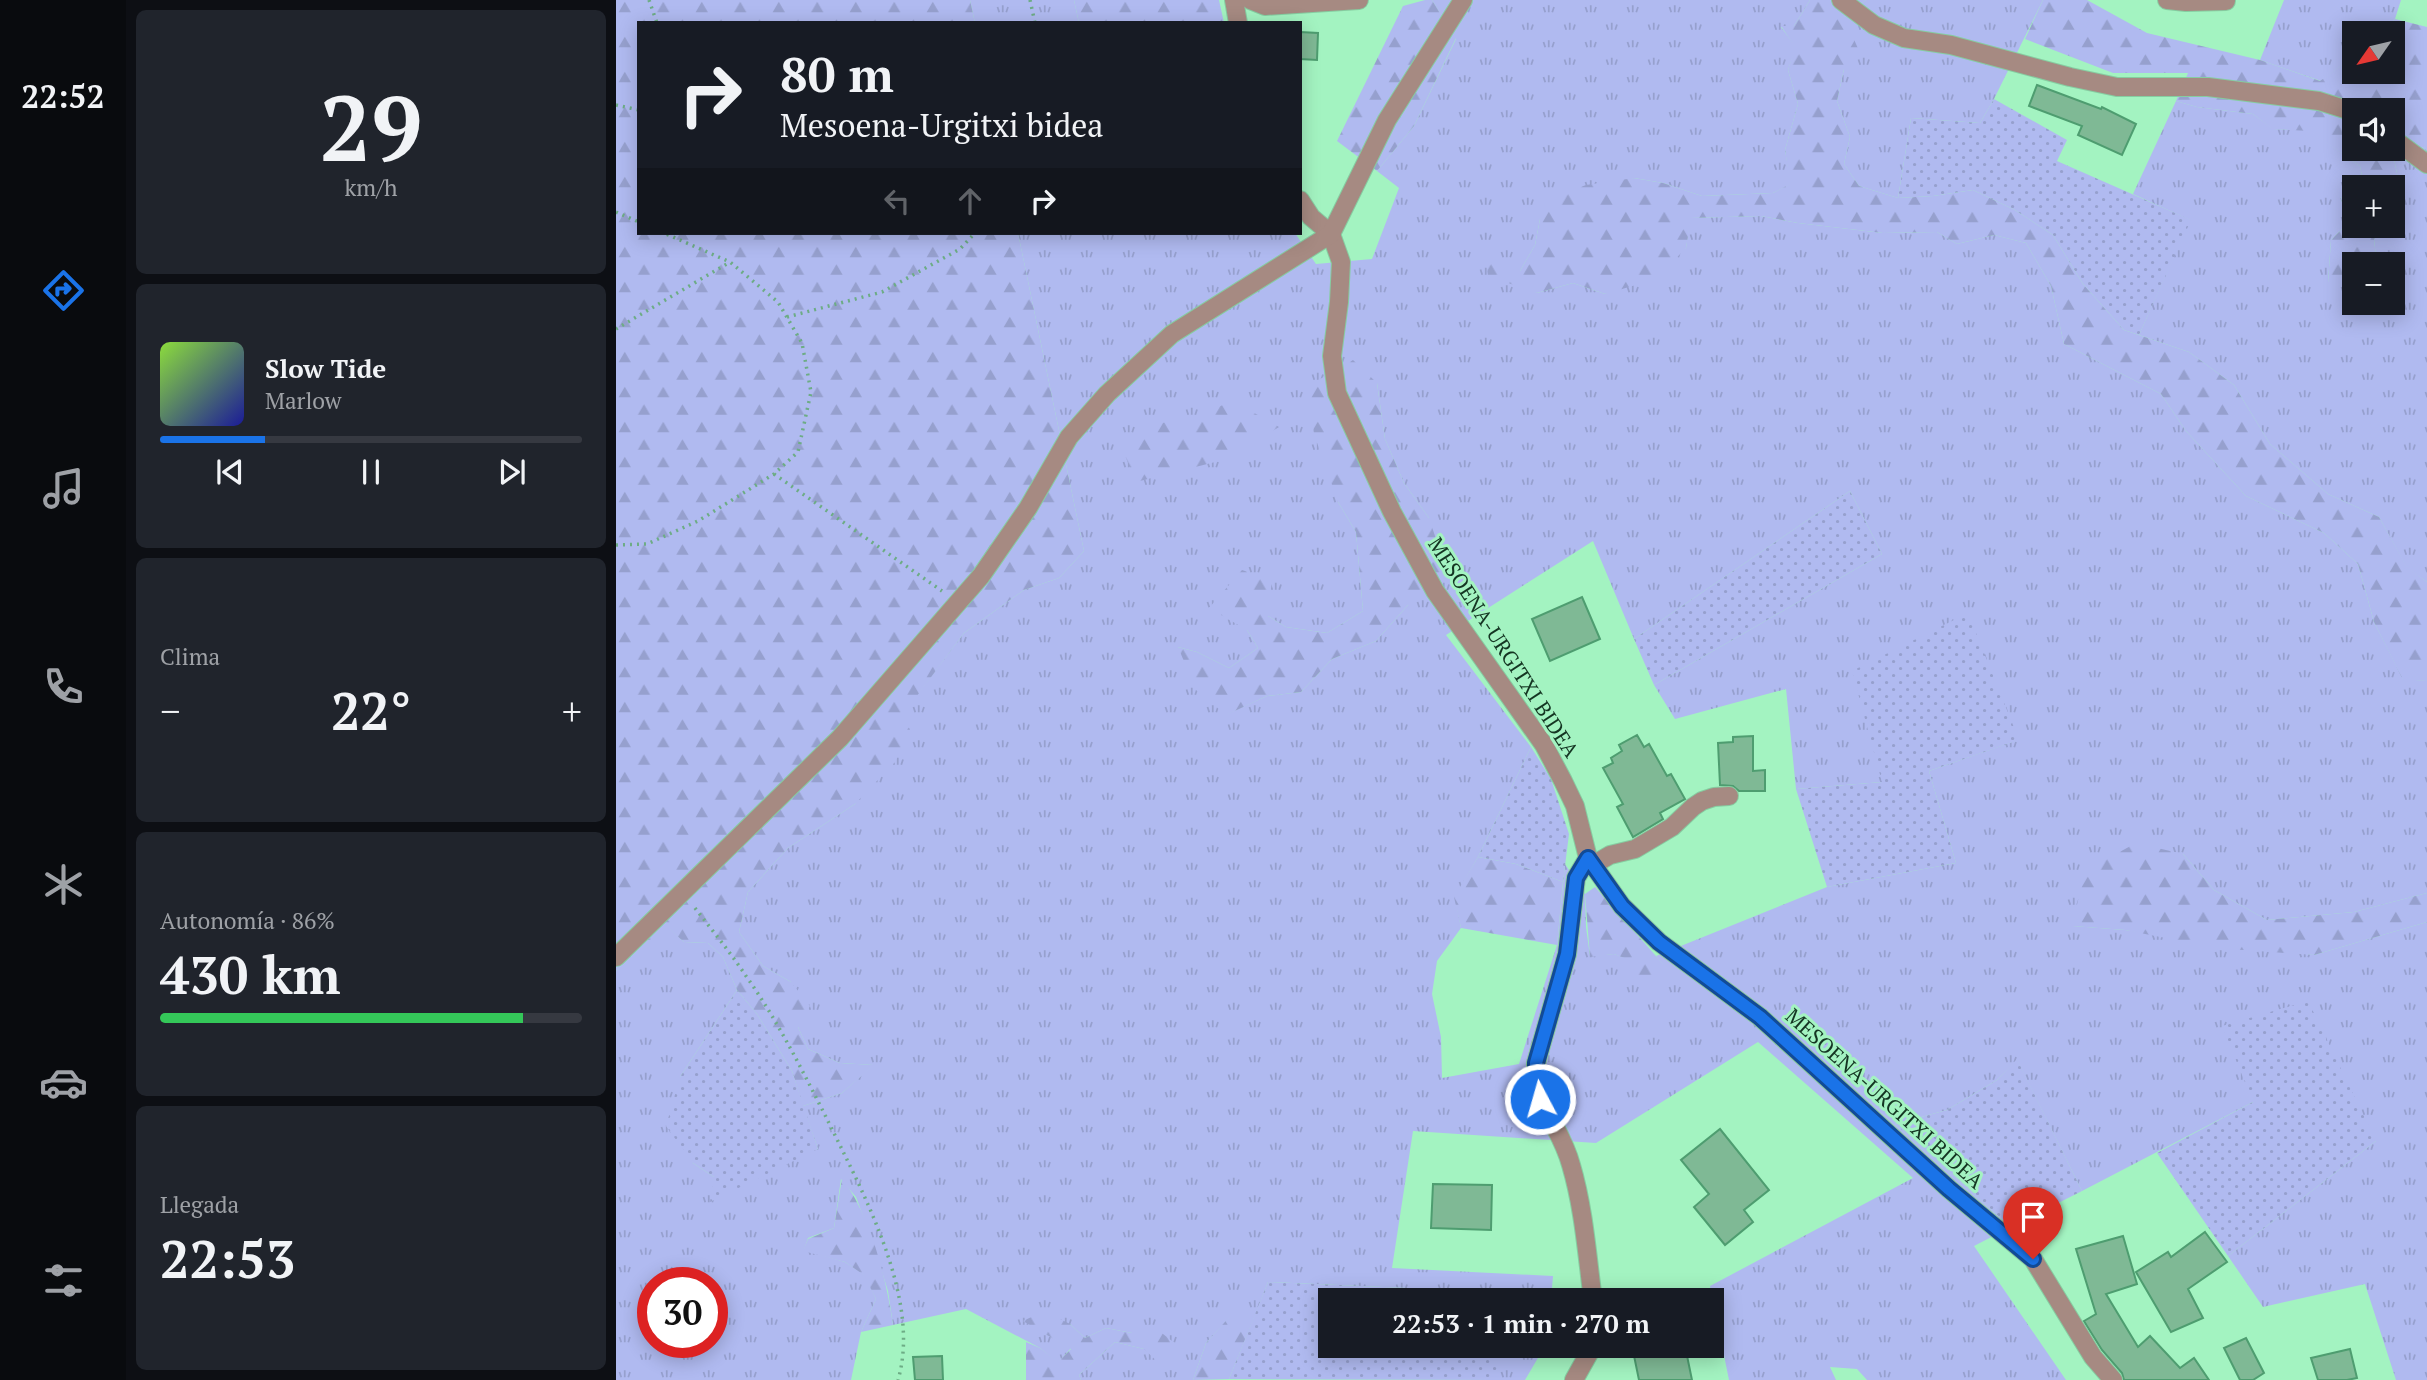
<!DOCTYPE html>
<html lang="es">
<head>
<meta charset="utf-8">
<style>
  body { margin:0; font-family:"PT Serif",serif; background:#20242c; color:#f1f3f6; height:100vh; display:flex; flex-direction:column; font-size:26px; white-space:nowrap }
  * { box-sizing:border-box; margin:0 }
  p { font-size:23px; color:#9ea1a6 }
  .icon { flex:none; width:38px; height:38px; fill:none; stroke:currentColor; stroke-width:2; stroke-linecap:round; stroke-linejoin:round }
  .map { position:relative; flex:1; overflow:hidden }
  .panel { display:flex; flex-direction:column; gap:10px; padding:10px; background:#0d0f14; width:490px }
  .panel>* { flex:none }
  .banner { position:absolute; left:21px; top:21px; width:665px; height:214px; border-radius:0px; box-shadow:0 4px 18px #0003; background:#171b24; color:#f1f3f6; overflow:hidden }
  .needle { width:46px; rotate:236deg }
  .fabs { position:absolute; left:1726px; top:21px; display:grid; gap:14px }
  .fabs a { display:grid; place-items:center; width:63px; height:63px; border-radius:0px; background:#171b24; box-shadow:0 4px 18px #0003; font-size:35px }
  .speed { position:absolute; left:21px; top:1267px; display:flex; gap:14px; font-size:35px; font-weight:700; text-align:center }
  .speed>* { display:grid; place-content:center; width:91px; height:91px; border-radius:50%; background:#171b24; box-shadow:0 4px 18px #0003; line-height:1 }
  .speed .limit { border:10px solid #d22; background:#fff; color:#111 }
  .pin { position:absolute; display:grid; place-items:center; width:60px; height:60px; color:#fff; margin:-72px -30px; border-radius:50% 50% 50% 0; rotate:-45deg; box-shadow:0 0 7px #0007 }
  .pin .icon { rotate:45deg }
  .me { position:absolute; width:77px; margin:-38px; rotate:354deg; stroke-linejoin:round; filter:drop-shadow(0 0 5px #0008) }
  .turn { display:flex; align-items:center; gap:24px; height:147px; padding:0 28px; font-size:32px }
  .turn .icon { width:91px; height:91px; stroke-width:2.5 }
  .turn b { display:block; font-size:49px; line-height:60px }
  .lanes { display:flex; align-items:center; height:66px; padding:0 28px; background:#0003; justify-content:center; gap:35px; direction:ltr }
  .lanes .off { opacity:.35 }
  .big { font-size:52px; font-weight:700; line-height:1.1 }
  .panel .card { flex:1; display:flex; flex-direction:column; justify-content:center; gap:10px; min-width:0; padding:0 24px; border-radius:10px; background:#20242c }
  .panel .dial { align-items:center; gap:0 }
  .dial b { font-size:91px; line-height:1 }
  .song { display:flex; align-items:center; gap:21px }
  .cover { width:84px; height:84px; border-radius:10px; background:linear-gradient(135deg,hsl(90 70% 55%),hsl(240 70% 35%)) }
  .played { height:7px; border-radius:4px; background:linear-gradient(90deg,#1a73e8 25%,#363941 25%) }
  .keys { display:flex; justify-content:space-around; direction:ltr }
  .heat { display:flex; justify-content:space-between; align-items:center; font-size:38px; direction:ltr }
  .charge { height:10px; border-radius:5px; background:linear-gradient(90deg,#34c759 86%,#363941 0) }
  .trip { position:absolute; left:702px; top:1288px; width:406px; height:70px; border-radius:0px; background:#171b24; box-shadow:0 4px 18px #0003; font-weight:700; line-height:70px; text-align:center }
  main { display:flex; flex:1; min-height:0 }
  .menu { display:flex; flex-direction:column; width:126px; justify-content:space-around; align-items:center; background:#090b0e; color:#9ea1a6 }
  .menu .icon { width:49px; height:49px }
  .menu .active { color:#1a73e8 }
  .menu b { font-size:32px; color:#f1f3f6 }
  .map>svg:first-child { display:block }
</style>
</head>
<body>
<main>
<nav class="menu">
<b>22:52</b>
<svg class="icon active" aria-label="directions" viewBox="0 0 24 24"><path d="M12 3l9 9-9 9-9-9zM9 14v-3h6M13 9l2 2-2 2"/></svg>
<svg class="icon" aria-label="music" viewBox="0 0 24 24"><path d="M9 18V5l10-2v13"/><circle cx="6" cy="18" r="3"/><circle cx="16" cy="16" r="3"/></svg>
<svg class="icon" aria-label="phone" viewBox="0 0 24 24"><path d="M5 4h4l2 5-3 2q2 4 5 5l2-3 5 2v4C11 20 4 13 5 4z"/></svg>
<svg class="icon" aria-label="climate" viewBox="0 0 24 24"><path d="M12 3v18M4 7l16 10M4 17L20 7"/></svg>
<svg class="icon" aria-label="car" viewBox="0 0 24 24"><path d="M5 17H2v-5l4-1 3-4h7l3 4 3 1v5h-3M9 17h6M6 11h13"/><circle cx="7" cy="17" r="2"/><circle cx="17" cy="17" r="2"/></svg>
<svg class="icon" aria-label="filters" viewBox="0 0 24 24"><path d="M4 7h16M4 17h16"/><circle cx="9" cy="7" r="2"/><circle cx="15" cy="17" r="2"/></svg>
</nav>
<section class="panel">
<div class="card dial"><b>29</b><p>km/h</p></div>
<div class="card">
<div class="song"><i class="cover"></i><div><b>Slow Tide</b><p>Marlow</p></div></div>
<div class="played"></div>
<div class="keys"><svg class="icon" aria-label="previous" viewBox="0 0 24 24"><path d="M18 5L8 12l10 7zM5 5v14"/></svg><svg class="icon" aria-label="pause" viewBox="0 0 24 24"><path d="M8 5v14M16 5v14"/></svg><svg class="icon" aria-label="next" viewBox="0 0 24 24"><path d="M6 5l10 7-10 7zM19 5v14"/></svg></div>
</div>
<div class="card"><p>Clima</p>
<div class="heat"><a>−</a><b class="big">22°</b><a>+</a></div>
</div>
<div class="card"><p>Autonomía · 86%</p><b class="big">430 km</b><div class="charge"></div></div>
<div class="card"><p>Llegada</p><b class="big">22:53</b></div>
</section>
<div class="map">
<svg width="1811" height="1380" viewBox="0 0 1811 1380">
  <defs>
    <pattern id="grass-tufts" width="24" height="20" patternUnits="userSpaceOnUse" patternTransform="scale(1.75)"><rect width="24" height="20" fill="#b0baf0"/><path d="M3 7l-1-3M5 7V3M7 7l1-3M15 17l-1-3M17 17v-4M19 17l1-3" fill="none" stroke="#96a0ce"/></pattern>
    <pattern id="forest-firs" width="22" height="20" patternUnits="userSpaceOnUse" patternTransform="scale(1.75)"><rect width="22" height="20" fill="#b0baf0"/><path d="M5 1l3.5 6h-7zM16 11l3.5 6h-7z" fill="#96a0ce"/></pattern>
    <pattern id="garden-dots" width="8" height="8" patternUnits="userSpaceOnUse" patternTransform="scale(1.75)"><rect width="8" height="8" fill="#b0baf0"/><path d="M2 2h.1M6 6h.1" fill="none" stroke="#96a0ce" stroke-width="1.8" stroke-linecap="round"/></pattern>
  </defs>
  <rect width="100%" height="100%" fill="#a3f3c1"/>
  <!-- grass -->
  <g fill="url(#grass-tufts)" fill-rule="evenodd">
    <path d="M 354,0 L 458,0 L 463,23 L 359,23 Z"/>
    <path d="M 816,0 L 1194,0 L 1178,26 L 1165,27 L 1180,47 L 1172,70 L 1182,104 L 1169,150 L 1175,184 L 1157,193 L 1086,196 L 1047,183 L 1018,178 L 924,219 L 919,245 L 904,271 L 890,271 L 921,293 L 957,283 L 989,294 L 1070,248 L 1074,218 L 1145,216 L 1182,223 L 1267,233 L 1321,232 L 1341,244 L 1378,235 L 1410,243 L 1435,286 L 1448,344 L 1545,394 L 1570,431 L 1630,496 L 1708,533 L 1742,564 L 1758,622 L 1787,679 L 1811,681 L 1811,893 L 1738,912 L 1651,920 L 1598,890 L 1567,854 L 1457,926 L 1509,930 L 1698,955 L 1811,922 L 1811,1380 L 1780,1380 L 1749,1284 L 1647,1307 L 1612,1256 L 1760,1141 L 1637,1102 L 1466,1191 L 1401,1060 L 1381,1080 L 1331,1110 L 1279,1124 L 1395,1227 L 1358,1246 L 1450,1380 L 1251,1380 L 1241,1369 L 1214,1367 L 1220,1380 L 1113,1380 L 1094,1286 L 1297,1178 L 1142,1042 L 980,1143 L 797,1131 L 776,1268 L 937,1276 L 935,1300 L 882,1300 L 882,1292 L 652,1282 L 640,1313 L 617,1314 L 590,1343 L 577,1380 L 465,1380 L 463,1375 L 499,1342 L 528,1349 L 516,1333 L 490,1328 L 469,1338 L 454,1324 L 430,1334 L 455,1348 L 442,1363 L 424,1348 L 350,1309 L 277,1325 L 272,1291 L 257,1243 L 240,1197 L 225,1179 L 218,1228 L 192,1238 L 188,1250 L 229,1262 L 249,1275 L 260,1299 L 245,1332 L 235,1380 L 0,1380 L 0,971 L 49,924 L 68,942 L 92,943 L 107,957 L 121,990 L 64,1077 L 77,1163 L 98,1177 L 202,1149 L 187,1106 L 226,1093 L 257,1065 L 224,1063 L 192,1049 L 182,1027 L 175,982 L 147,966 L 123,932 L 132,892 L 172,848 L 239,804 L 282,720 L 348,633 L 408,590 L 443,578 L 468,551 L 402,233 L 679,233 L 700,264 L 756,259 L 783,188 L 761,171 L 798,126 L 840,39 ZM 761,383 L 769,439 L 788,483 L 813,518 L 792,605 L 760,641 L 716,659 L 685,692 L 651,696 L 611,714 L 562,647 L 581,652 L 613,668 L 642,648 L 631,630 L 652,616 L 670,627 L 711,633 L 747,611 L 740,532 L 722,502 ZM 1234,491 L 1266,554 L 1038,685 L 1059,719 L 1170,689 L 1180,789 L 1266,782 L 1402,740 L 1313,771 L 1340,863 L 1211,887 L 1040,956 L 1054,973 L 998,954 L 974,956 L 970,927 L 969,894 L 949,864 L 941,945 L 903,1064 L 826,1078 L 825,1037 L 816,994 L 821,961 L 845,928 L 839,897 L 862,857 L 915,747 L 830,635 L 977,541 L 1018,639 ZM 37,1283 L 96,1283 L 96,1342 L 37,1342 Z"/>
    <path d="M 1250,0 L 1427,0 L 1378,99 L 1364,123 L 1295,118 L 1282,198 L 1243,186 L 1228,164 L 1234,137 L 1221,101 L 1228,69 L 1228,17 Z"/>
    <path d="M 1668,0 L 1785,0 L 1779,19 L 1763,33 L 1738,33 L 1738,56 L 1705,81 L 1644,60 Z"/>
    <path d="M 1560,101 L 1581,107 L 1637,114 L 1657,129 L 1693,130 L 1744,166 L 1748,186 L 1738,187 L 1738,191 L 1724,198 L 1735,220 L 1715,240 L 1712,282 L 1738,287 L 1738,303 L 1776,303 L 1776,264 L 1756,264 L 1760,257 L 1758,239 L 1772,226 L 1776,226 L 1776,222 L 1781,217 L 1784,188 L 1778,159 L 1808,147 L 1811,151 L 1811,582 L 1791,568 L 1763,517 L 1712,494 L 1654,444 L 1618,385 L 1573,352 L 1523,335 L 1574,220 L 1517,194 Z"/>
    <path d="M 881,1346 L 929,1346 L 909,1380 L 881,1380 Z"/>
  </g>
  <!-- forest -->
  <g fill="url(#forest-firs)" fill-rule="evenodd">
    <path d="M 0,0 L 354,0 L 359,23 L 23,23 L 23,233 L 402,233 L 468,551 L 443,578 L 408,590 L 348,633 L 283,720 L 294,729 L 279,762 L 239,804 L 172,848 L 132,892 L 123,932 L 147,966 L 175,982 L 194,1006 L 182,1027 L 192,1049 L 224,1063 L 258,1065 L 226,1093 L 187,1106 L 176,1071 L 141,1014 L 121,990 L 107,957 L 92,943 L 68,942 L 49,925 L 0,971 Z"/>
    <path d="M 458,0 L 603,0 L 608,23 L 463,23 Z"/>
    <path d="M 809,0 L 816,0 L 840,38 L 798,126 L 761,171 L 721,141 L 787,6 Z"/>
    <path d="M 1194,0 L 1250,0 L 1228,17 L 1244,53 L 1228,69 L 1221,101 L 1234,137 L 1228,164 L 1243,186 L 1282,198 L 1317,196 L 1357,190 L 1399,210 L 1437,235 L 1467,284 L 1508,330 L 1573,352 L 1618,385 L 1654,444 L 1712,494 L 1763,517 L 1791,567 L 1811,582 L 1811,681 L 1787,680 L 1758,622 L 1742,564 L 1708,533 L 1630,496 L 1570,431 L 1545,394 L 1448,344 L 1435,286 L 1410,243 L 1378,235 L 1341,244 L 1321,232 L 1267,233 L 1182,223 L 1145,216 L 1075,218 L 1070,248 L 1040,279 L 989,294 L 957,283 L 921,293 L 872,276 L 870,260 L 890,271 L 904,271 L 919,245 L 924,219 L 939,197 L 970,185 L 1018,178 L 1047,183 L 1086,196 L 1157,193 L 1174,184 L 1169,150 L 1182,104 L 1172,70 L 1179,47 L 1165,26 L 1178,26 Z"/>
    <path d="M 1427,0 L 1471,0 L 1531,33 L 1644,60 L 1704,81 L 1738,56 L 1738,72 L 1776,72 L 1776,33 L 1763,33 L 1779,19 L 1811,27 L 1811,151 L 1808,147 L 1778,159 L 1784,188 L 1781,218 L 1776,222 L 1776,187 L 1746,187 L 1748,186 L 1744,166 L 1693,131 L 1656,129 L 1637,114 L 1581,107 L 1560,101 L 1572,73 L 1497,73 L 1409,39 ZM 1738,110 L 1776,110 L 1776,149 L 1738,149 Z"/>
    <path d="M 1738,191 L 1738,226 L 1772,226 L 1758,239 L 1760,257 L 1756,264 L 1738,264 L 1738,287 L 1712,283 L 1715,240 L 1735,220 L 1724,198 Z"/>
    <path d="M 737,360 L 761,383 L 769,439 L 788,483 L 813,518 L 830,569 L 792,605 L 760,641 L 716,659 L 685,692 L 651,696 L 610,715 L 580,690 L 562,647 L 581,652 L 613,668 L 642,648 L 631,630 L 593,608 L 626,570 L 656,580 L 652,616 L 670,627 L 711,633 L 747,611 L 740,532 L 722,502 L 698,434 L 692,386 Z"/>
    <path d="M 617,401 L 663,427 L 611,459 L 520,482 L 505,446 L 528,425 L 569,420 Z"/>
    <path d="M 1520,843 L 1567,854 L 1598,890 L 1651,920 L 1738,912 L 1811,893 L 1811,922 L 1698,955 L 1600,948 L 1509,930 L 1456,926 L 1469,871 Z"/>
    <path d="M 862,857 L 900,864 L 947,882 L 941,945 L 845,928 L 838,897 Z"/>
    <path d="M 979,887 L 1055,973 L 1042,981 L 1020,979 L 1016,961 L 998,954 L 974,957 L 969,894 Z"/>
    <path d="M 226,1178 C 255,1217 270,1277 277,1325 L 245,1332 L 260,1299 L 248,1275 L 229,1262 L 187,1251 L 192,1239 L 218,1228 Z"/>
    <path d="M 428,1311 L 454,1324 L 469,1338 L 490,1328 L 516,1333 L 534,1324 L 560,1344 L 547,1367 L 528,1349 L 499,1342 L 463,1375 L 465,1380 L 410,1380 L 410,1342 L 424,1348 L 442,1362 L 455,1349 L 407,1321 Z"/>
    <path d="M 617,1313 L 640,1313 L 613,1379 L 577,1380 L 590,1343 Z"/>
  </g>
  <!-- garden -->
  <g fill="url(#garden-dots)">
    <path d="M 1378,99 L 1451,140 L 1441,161 L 1575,220 L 1523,335 L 1508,330 L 1467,284 L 1437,235 L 1399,210 L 1357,190 L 1317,196 L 1282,198 L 1295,118 L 1364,123 Z"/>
    <path d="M 1234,491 L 1266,554 L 1038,685 L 1018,639 Z"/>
    <path d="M 1352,613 L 1403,740 L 1313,771 L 1340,863 L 1211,887 L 1180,789 L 1266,782 L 1236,671 Z"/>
    <path d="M 915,747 L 935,779 L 953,834 L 947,882 L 900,864 L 862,857 Z"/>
    <path d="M 121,990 L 141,1014 L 176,1071 L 202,1149 L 94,1202 L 98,1177 L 77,1163 L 50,1126 L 64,1077 Z"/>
    <path d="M 1692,1001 L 1760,1141 L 1612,1256 L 1541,1153 L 1637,1102 L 1606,1026 Z"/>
    <path d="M 1401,1059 L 1466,1191 L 1395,1227 L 1279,1124 L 1331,1110 L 1381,1080 Z"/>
    <path d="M 652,1282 L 882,1292 L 882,1300 L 714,1300 L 714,1346 L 881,1346 L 881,1380 L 613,1379 Z"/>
  </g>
  <!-- building -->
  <g fill="#7fb995" stroke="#4e9d70" stroke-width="2">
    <path d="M 684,32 L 702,33 L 701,60 L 684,59 Z"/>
    <path d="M 1421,85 L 1485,109 L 1486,107 L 1520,124 L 1506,155 L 1462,135 L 1466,126 L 1413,106 Z"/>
    <path d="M 966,597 L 984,639 L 934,661 L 916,619 Z"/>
    <path d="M 1021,735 L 1028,747 L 1033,744 L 1051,776 L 1055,774 L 1069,799 L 1044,813 L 1047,819 L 1017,837 L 1001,807 L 1007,804 L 987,768 L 997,763 L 995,758 L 1006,751 L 1003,745 Z"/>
    <path d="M 1137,736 L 1137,771 L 1149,770 L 1149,791 L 1123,791 L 1117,786 L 1104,785 L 1102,743 L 1117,742 L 1117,737 Z"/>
    <path d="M 1104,1129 L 1153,1190 L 1128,1210 L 1137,1222 L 1109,1245 L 1078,1207 L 1093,1194 L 1065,1160 Z"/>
    <path d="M 817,1184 L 876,1185 L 875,1230 L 815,1228 Z"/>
    <path d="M 1589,1232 L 1611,1262 L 1572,1289 L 1587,1318 L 1555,1332 L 1520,1272 L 1552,1252 L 1555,1257 Z"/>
    <path d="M 1507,1236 L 1521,1284 L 1490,1294 L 1522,1347 L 1534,1336 L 1564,1368 L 1578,1358 L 1593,1380 L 1508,1380 L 1506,1373 L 1486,1350 L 1471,1326 L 1468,1321 L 1480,1314 L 1460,1249 Z"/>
    <path d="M 1630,1338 L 1648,1373 L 1637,1380 L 1624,1380 L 1608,1348 Z"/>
    <path d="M 1016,1346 L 1069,1346 L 1076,1380 L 1023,1380 Z"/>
    <path d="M 1734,1349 L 1741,1378 L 1731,1380 L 1702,1380 L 1695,1358 Z"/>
    <path d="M 326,1356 L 327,1380 L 299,1380 L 297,1357 Z"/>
  </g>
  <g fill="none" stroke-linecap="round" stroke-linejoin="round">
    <defs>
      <g id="minor">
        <path d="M 618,0 L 622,23"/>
        <path d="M 634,0 L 649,6 L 743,0"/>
        <path d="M 1225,0 L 1258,25 L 1288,38 L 1335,45 L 1454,77 L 1501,87 L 1592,87 L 1703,101 L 1738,112"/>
        <path d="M 1551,0 L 1570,2 L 1610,1"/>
        <path d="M 1776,138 L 1811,164"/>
        <path d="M 684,200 L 695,217 L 715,234"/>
        <path d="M 715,234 L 725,262 L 723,302 L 716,356 L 721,393 L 776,512 L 819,591 L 928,745 L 947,781 L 959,806 L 972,858 L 977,865 L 1006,906 L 1043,942 L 1144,1017 L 1333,1189 L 1417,1259 L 1477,1357 L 1497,1380"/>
        <path d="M 972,858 L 960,878 L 951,954 L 920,1063 C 919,1106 945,1127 955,1165 C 968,1209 971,1255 977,1300"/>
        <path d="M 977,865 L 994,855 L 1019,849 L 1056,827 L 1077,807 L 1086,801 L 1098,797 L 1113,796"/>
        <path d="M 0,957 L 224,738 L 365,576 L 412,508 L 453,437 L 491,394 L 556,334 L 715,234 L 771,120 L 847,0"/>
        <path d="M 958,1380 L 977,1346"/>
      </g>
    </defs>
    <!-- minor casing -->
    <use href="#minor" stroke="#86cda1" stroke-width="20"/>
    <!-- path -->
    <g stroke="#6dac85" stroke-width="3.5" stroke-dasharray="2 5" stroke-linecap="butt">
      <path d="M 33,0 L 41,23"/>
      <path d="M 414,0 L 419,23"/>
      <path d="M 0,105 L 23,110"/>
      <path d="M 0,212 L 23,222"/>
      <path d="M 171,317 L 266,292 L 344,249 L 359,233"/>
      <path d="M 0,329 L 114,262"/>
      <path d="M 158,474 L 326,591"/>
      <path d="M 0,545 L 31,544 L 82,521 L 158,474 L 182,452 L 195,392 L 186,343 L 162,302 L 114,262 L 48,233"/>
      <path d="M 79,908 C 96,930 114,952 130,976 C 162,1021 186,1070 211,1119 C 246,1191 306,1299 282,1380"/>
    </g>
    <!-- minor -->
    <use href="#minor" stroke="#a68a82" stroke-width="18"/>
  </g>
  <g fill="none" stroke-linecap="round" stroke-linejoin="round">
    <defs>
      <path id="route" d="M 924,1099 L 920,1080 L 920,1063 L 951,954 L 960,878 L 972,858 L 1006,906 L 1043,942 L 1144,1017 L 1333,1189 L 1417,1259"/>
    </defs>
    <!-- route casing -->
    <use href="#route" stroke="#114b97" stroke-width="18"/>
    <!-- route -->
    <use href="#route" stroke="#1a73e8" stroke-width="12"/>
  </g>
  <g text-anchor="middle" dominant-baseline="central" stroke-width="6" stroke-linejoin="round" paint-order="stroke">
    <!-- street labels -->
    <g font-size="21" fill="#143522" stroke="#a3f3c1">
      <text transform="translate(888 647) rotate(57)">MESOENA-URGITXI BIDEA</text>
      <text transform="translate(1269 1098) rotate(42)">MESOENA-URGITXI BIDEA</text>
    </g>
  </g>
</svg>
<div class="fabs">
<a><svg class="needle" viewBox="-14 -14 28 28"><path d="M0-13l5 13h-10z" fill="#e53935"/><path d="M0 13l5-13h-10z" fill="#9ea1a6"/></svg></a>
<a><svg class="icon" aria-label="sound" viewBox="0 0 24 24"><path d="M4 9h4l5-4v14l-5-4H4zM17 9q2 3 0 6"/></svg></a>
<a>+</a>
<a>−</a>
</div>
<div class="speed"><div class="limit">30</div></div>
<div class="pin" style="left:1417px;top:1259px;background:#d93025"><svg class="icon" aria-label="arrive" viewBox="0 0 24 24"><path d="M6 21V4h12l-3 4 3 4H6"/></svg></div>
<svg class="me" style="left:924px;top:1099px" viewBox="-20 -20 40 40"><circle r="17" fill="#1a73e8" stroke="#fff" stroke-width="3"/><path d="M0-11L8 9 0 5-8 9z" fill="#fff"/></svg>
<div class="trip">22:53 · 1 min · 270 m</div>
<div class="banner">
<div class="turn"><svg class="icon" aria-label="right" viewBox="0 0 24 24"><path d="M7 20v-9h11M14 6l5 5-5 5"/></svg><div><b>80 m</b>Mesoena-Urgitxi bidea</div></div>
<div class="lanes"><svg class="icon off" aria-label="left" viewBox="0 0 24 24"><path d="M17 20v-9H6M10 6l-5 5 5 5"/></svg><svg class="icon off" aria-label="ahead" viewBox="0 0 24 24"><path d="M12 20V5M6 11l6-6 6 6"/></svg><svg class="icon" aria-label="right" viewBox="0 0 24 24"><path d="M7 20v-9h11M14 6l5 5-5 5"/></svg></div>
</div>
</div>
</main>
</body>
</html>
